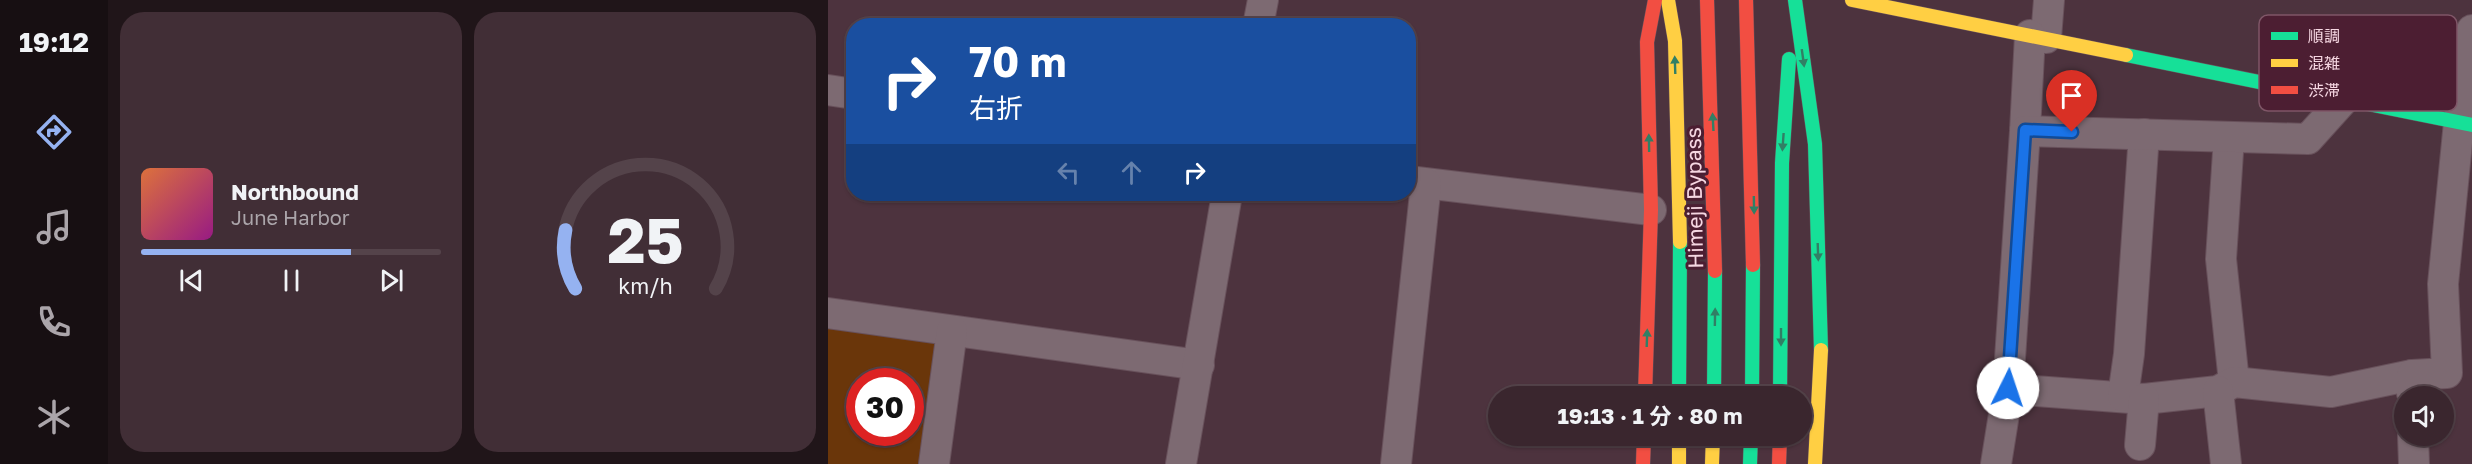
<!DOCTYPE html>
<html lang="ja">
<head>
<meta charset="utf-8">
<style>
  body { margin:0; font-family:"Golos Text","Noto Sans JP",sans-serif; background:#412e36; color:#f1f3f6; height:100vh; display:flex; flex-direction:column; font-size:22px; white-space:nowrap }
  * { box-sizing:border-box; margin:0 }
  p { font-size:20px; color:#aba5aa }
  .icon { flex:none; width:33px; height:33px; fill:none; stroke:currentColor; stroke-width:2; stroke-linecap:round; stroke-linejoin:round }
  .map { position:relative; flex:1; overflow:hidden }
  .sheet { display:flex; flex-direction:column; gap:12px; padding:12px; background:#201519; width:720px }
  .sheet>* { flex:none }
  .banner { position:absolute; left:18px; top:18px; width:570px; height:183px; border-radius:24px; box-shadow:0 2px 4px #0004,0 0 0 2px #54434a; background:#1a4fa0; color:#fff; overflow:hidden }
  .fabs { position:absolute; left:1566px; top:386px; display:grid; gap:12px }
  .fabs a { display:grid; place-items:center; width:60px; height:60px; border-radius:50%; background:#3a262e; box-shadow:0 2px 4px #0004,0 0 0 2px #54434a; font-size:30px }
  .speed { position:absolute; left:18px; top:368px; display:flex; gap:12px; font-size:30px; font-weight:700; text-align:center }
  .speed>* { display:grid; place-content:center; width:78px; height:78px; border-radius:50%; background:#3a262e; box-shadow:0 2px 4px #0004,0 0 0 2px #54434a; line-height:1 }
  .speed .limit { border:9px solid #d22; background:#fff; color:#111 }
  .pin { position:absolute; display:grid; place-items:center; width:51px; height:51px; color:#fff; margin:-62px -26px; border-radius:50% 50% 50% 0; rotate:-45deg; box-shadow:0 0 6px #0007 }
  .pin .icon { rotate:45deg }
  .me { position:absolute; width:66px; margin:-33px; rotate:4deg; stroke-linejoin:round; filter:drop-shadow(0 0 4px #0008) }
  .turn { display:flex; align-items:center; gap:21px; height:126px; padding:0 24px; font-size:27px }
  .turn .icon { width:78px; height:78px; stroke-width:2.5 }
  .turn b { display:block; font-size:42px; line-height:51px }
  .lanes { display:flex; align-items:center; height:57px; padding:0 24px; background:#0003; justify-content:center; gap:30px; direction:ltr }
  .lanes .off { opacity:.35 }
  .sheet .widget { flex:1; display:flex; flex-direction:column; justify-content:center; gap:9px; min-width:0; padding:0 21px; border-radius:24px; background:#412e36 }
  .sheet .dial { align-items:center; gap:0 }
  .dial svg { height:156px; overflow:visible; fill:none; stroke:#54434a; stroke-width:7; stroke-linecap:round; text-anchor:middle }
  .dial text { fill:#f1f3f6; stroke:none }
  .song { display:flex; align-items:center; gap:18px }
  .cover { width:72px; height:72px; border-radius:9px; background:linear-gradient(135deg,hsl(20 70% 55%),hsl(310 70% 35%)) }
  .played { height:6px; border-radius:3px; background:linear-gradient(90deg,#95b2f1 70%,#54434a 70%) }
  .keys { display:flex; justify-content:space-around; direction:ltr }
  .sheet .tiles { flex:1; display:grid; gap:12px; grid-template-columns:repeat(2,1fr) }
  .trip { position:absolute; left:660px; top:386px; width:324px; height:60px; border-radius:30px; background:#3a262e; box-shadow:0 2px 4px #0004,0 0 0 2px #54434a; font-weight:700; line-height:60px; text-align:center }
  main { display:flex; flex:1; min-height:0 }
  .dock { display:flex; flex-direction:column; width:108px; justify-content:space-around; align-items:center; background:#170f12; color:#aba5aa }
  .dock .icon { width:42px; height:42px }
  .dock .selected { color:#95b2f1 }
  .dock b { font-size:27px; color:#f1f3f6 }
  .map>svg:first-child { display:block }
</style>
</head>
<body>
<main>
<nav class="dock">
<b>19:12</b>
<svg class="icon selected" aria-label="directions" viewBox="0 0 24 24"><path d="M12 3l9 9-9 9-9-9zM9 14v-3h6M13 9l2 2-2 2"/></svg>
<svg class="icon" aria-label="music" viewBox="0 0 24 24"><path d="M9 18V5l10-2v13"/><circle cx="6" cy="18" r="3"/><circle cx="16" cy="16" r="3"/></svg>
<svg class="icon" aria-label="phone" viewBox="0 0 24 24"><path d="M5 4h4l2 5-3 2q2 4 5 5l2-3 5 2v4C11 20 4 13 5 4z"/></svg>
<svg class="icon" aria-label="climate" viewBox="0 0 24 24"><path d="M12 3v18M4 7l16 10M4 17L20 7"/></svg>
</nav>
<section class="sheet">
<div class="tiles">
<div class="widget">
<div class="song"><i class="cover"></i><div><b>Northbound</b><p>June Harbor</p></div></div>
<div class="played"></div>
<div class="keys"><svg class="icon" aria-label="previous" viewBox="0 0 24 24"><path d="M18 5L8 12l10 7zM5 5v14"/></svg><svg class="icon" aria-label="pause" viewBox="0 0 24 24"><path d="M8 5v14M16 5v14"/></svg><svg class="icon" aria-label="next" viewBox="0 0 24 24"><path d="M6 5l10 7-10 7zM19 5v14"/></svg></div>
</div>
<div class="widget dial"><svg viewBox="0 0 100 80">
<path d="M14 69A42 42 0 1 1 86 69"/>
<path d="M14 69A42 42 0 0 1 9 39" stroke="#95b2f1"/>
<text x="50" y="56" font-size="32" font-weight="700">25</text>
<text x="50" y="72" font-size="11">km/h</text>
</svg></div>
</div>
</section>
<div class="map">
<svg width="1644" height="464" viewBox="0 0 1644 464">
  <rect width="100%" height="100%" fill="#4d333e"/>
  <!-- green -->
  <path fill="#6a360a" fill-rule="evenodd" d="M 0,322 L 106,337 L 110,347 L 94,464 L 0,464 ZM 32,381 L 82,381 L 82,432 L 32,432 Z"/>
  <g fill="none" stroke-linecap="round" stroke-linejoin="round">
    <defs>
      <g id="street">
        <path d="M 430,26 L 435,0"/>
        <path d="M 1218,38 L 1221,0"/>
        <path d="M 0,90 L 26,94"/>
        <path d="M 1197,131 L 1202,35"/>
        <path d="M 1401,137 L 1393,259 L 1406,382"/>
        <path d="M 580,181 L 823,210"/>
        <path d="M 0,313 L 371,365"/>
        <path d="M 1180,389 L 1316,399 L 1390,391 L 1406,382 L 1503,392 L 1584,375"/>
        <path d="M 1390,391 L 1398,464"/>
        <path d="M 1584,393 L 1584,375 L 1619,373 L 1615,284 L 1631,122 L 1644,30"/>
        <path d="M 1295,396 L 1301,354 L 1316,134"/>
        <path d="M 1585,435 L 1586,464"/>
        <path d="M 1312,445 L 1316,399"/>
        <path d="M 106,464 L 124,331"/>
        <path d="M 353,464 L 399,194"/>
        <path d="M 568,464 L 598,184"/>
        <path d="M 1168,464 L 1180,389 L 1197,131 L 1480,139 L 1516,99"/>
      </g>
      <g id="fast">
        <path d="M 967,0 L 987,144 L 993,350"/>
        <path d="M 1298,55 L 1644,125"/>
        <path d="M 851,396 L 852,242"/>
        <path d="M 886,396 L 887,271"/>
        <path d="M 924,396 L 925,265"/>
        <path d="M 952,396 L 954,163 L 961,59"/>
        <path d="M 922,464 L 923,435"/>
      </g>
      <g id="slow">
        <path d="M 840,0 L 847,41 L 852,242"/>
        <path d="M 1024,0 L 1298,55"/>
        <path d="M 851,435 L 851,464"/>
        <path d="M 884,464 L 885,435"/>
        <path d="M 987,464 L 993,350"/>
      </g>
      <g id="jam">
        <path d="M 879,0 L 887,271"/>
        <path d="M 918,0 L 925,265"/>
        <path d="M 817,396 L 823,210 L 819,42 L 827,0"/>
        <path d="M 815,464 L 816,435"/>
        <path d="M 951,464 L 952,435"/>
      </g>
    </defs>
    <!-- street casing -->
    <use href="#street" stroke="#68515b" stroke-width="32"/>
    <!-- fast casing -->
    <use href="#fast" stroke="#68515b" stroke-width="15"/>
    <!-- slow casing -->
    <use href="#slow" stroke="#68515b" stroke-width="15"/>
    <!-- jam casing -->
    <use href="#jam" stroke="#68515b" stroke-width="15"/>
    <!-- street -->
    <use href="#street" stroke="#7d6a72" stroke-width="30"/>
    <!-- fast -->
    <use href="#fast" stroke="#16e098" stroke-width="14"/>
    <!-- slow -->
    <use href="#slow" stroke="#ffcf43" stroke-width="14"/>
    <!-- jam -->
    <use href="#jam" stroke="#f24e42" stroke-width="14"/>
  </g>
  <!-- one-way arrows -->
  <defs><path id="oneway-solid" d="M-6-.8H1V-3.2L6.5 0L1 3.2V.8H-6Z" transform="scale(1.5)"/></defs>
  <g fill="#317f65">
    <use href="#oneway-solid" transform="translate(975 58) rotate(82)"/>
    <use href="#oneway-solid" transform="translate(847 65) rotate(-92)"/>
    <use href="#oneway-solid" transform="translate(885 122) rotate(-93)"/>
    <use href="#oneway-solid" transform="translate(955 142) rotate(94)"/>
    <use href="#oneway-solid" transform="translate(821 143) rotate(-91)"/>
    <use href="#oneway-solid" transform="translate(926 205) rotate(89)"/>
    <use href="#oneway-solid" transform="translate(990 252) rotate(88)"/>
    <use href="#oneway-solid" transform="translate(887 317) rotate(-89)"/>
    <use href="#oneway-solid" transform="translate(953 337) rotate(90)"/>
    <use href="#oneway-solid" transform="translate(819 338) rotate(-88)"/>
  </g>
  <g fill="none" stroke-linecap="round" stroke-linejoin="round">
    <defs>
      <path id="route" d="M 1180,388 L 1197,130 L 1244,132"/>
    </defs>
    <!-- route casing -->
    <use href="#route" stroke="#114b97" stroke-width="15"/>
    <!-- route -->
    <use href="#route" stroke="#1a73e8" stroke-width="10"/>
  </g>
  <g text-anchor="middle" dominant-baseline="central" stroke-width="6" stroke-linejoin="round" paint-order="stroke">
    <!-- street labels -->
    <g font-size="21" fill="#f6d7e2" stroke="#4c1e32">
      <text transform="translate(866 198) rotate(-91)">Himeji Bypass</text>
    </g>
  </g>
  <!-- legend -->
  <rect x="1431" y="15" width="198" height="96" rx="9" fill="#4c1e32" stroke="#7f5667" stroke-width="1.5"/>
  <rect x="1443" y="32" width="27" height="8" fill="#16e098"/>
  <rect x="1443" y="59" width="27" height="8" fill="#ffcf43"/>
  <rect x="1443" y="86" width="27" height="8" fill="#f24e42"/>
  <g font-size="16" fill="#f6d7e2">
    <text x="1480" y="42">順調</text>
    <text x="1480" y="69">混雑</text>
    <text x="1480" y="96">渋滞</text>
  </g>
</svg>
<div class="fabs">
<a><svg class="icon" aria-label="sound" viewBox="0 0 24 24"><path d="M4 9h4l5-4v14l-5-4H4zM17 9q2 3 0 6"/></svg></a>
</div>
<div class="speed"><div class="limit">30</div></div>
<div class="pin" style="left:1244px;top:132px;background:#d93025"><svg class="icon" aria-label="arrive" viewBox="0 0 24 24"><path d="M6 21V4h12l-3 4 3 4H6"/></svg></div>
<svg class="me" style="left:1180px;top:388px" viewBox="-20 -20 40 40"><circle r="19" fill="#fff"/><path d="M0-13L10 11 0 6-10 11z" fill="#1a73e8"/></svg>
<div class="trip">19:13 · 1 分 · 80 m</div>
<div class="banner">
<div class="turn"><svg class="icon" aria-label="right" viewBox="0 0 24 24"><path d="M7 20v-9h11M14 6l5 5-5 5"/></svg><div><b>70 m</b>右折</div></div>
<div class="lanes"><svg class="icon off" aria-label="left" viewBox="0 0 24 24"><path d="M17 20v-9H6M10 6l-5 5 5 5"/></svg><svg class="icon off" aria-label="ahead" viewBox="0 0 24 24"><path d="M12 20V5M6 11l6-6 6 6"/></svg><svg class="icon" aria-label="right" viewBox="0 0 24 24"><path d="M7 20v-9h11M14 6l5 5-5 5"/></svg></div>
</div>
</div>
</main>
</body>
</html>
